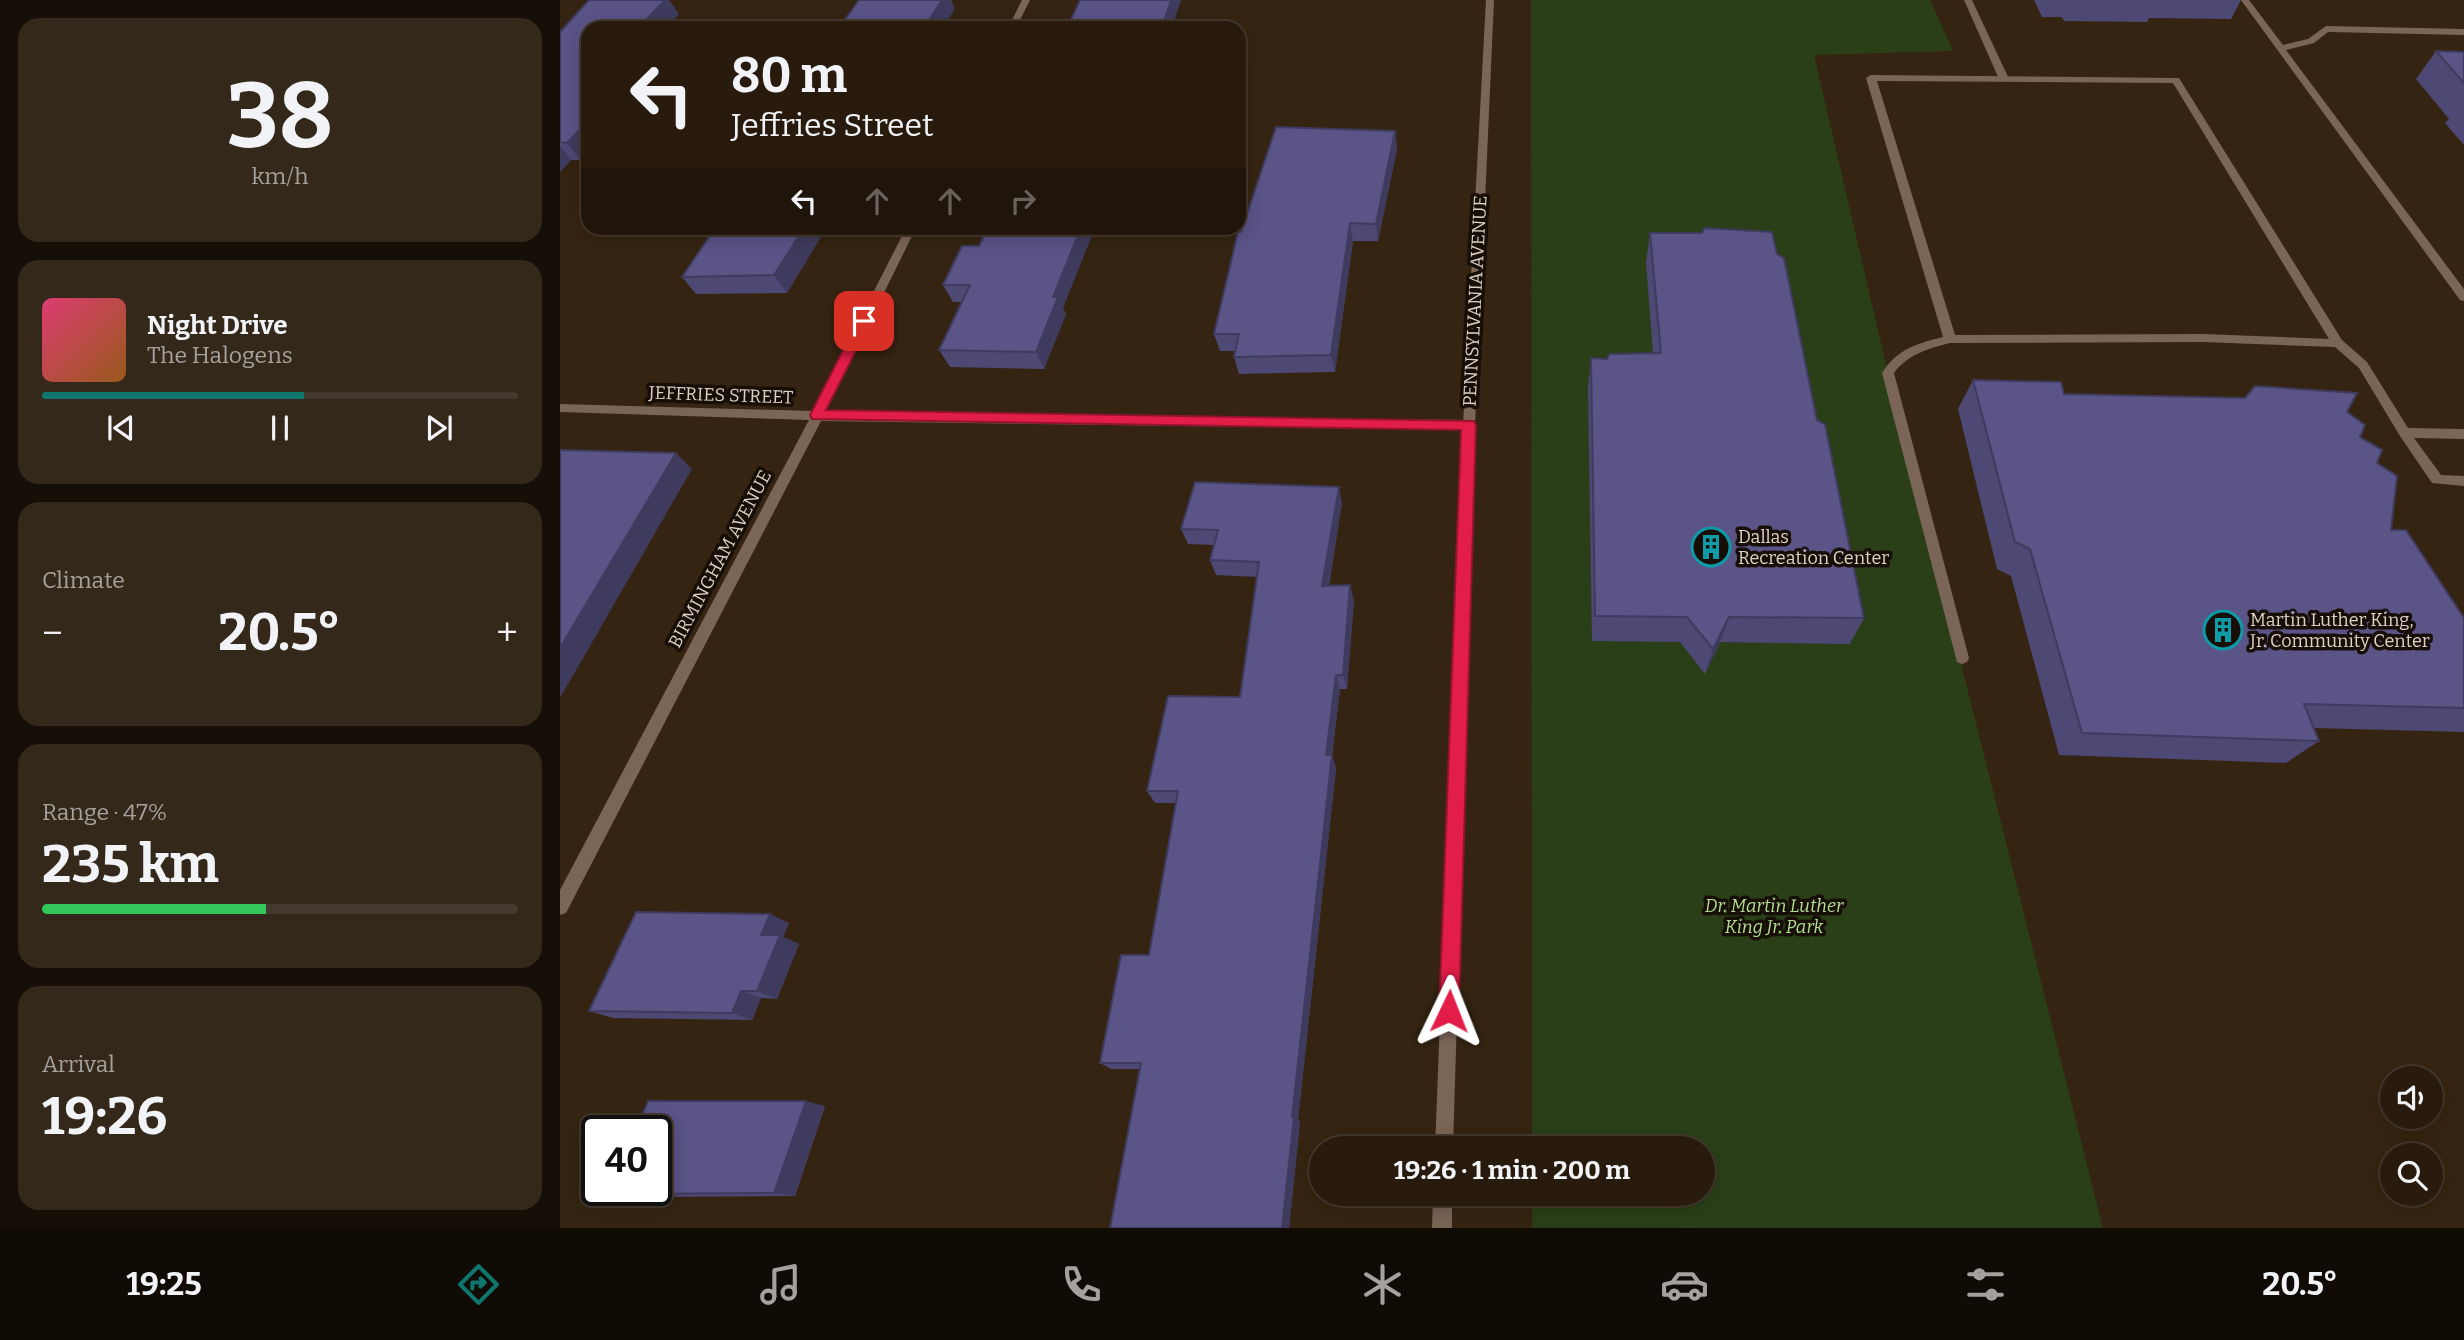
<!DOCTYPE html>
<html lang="en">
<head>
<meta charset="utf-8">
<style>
  body { margin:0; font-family:Bitter,serif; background:#34281b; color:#f1f3f6; height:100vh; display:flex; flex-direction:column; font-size:26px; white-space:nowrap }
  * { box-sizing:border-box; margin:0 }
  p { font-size:23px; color:#a5a19d }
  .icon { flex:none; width:38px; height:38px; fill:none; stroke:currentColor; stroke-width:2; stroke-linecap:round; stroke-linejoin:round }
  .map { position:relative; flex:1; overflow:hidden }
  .sheet { display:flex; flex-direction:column; gap:18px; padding:18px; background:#160f07; width:560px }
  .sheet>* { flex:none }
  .hud { position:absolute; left:21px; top:21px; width:665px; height:214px; border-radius:21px; box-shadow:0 4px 18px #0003,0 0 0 2px #44392e; background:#281b0d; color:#f1f3f6; overflow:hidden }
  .fabs { position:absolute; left:1820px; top:1066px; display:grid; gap:14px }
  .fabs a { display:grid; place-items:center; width:63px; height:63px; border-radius:50%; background:#281b0d; box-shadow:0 4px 18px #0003,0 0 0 2px #44392e; font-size:35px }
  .speed { position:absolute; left:21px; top:1115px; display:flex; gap:14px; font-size:35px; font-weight:700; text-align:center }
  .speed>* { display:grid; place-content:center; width:91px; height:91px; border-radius:50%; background:#281b0d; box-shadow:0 4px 18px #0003,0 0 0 2px #44392e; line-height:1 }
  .speed .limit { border:4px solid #111; border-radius:10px; background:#fff; color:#111 }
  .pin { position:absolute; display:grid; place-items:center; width:60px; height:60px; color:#fff; margin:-30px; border-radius:14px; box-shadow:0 4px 10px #0006 }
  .me { position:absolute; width:77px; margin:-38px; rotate:2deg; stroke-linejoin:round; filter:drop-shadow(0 0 5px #0008) }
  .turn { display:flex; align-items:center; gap:24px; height:147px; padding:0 35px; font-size:32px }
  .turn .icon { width:91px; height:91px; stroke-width:2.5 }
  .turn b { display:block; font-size:49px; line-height:60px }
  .lanes { display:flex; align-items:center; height:66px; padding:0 35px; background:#0003; justify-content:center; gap:35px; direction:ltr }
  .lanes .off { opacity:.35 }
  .big { font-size:52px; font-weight:700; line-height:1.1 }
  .sheet .card { flex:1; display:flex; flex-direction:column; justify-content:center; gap:10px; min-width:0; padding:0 24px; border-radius:21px; background:#34281b }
  .sheet .dial { align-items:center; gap:0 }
  .dial b { font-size:91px; line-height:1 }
  .song { display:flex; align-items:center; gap:21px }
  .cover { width:84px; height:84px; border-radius:10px; background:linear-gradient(135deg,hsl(340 70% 55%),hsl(30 70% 35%)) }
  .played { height:7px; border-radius:4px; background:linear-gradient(90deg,#0f766e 55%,#44392e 55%) }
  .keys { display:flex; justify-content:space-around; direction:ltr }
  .heat { display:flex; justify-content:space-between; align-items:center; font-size:38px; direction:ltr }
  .charge { height:10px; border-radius:5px; background:linear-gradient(90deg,#34c759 47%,#44392e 0) }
  .trip { position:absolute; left:749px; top:1136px; width:406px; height:70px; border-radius:35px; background:#281b0d; box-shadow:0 4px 18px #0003,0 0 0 2px #44392e; font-weight:700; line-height:70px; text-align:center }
  .tab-bar { display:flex; height:112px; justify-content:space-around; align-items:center; background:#100b05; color:#a5a19d }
  .tab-bar .icon { width:49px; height:49px }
  .tab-bar .current { color:#0f766e }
  .tab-bar b { font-size:32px; color:#f1f3f6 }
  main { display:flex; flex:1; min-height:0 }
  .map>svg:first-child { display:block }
</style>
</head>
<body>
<main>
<section class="sheet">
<div class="card dial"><b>38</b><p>km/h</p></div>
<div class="card">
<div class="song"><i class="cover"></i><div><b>Night Drive</b><p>The Halogens</p></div></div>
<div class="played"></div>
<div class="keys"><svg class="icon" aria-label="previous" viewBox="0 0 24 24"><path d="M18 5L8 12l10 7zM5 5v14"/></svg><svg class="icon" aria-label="pause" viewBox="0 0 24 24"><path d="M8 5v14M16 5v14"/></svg><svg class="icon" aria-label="next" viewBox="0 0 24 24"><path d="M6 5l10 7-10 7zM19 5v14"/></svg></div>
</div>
<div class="card"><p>Climate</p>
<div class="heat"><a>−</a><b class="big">20.5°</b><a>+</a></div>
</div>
<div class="card"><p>Range · 47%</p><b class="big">235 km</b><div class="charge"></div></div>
<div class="card"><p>Arrival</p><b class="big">19:26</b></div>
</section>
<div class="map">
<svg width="1904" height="1228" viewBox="0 0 1904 1228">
  <rect width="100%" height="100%" fill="#352411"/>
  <!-- green -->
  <path fill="#2a3f18" d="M 971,0 L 1370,0 L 1393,51 L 1254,55 L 1328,373 L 1543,1228 L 972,1228 L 972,1194 L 1143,1194 L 1143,1148 L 972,1148 Z"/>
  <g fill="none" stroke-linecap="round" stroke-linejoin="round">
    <!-- service -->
    <g fill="#7b6556" fill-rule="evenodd">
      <path d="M 1681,0 L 1689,0 L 1723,45 L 1748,39 L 1766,26 L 1904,29 L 1904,35 L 1768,32 L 1754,43 L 1726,50 L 1904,289 L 1904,301 L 1900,300 Z"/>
      <path d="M 1311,75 L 1619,78 L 1782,340 L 1807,362 L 1848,428 L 1904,429 L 1904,439 L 1854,438 L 1881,475 L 1904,476 L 1904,486 L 1872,483 L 1840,436 L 1799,368 L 1775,347 L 1643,342 L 1390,343 C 1368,349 1348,354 1334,373 L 1409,658 L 1407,662 L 1402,664 L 1397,662 L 1322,373 C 1337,349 1358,343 1383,337 L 1306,78 ZM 1317,81 L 1613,83 L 1769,339 L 1643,334 L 1395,335 Z"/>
    </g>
    <!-- minor -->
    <g fill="#7b6556" fill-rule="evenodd">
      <path d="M 462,0 L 470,0 L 456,28 L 448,28 Z"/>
      <path d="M 1404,0 L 1412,0 L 1449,79 L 1447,81 L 1439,79 Z"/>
      <path d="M 346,228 L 356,228 L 265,412 L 909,420 L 915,425 L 909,430 L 261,421 L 6,913 L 0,915 L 0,890 L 249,420 L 0,412 L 0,404 L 253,411 Z"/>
    </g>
    <!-- tertiary -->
    <g fill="#7b6556" fill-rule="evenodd">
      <path d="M 926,0 L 934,0 L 915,425 L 893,1148 L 875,1148 L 903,425 Z"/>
      <path d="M 873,1194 L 892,1194 L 892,1228 L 872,1228 Z"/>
    </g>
  </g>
  <!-- wall -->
  <g fill="#4d4874">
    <path d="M 1474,0 L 1681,0 L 1671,19 L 1589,18 L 1587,22 L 1504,21 L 1502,17 L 1482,17 Z"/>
    <path d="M 119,14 L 106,28 L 28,28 L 21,160 L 11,160 L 0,172 L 0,32 Z"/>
    <path d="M 1876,51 L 1904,52 L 1904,145 L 1885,123 L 1889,119 L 1856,79 Z"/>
    <path d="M 835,131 L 837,149 L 818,241 L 793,241 L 775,372 L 679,374 L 674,357 L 675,351 L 660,351 L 654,334 L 681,232 Z"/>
    <path d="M 163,228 L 266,228 L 227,293 L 136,294 L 122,277 Z"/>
    <path d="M 1090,233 L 1217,254 L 1304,618 L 1290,644 L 1160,642 L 1145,674 L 1120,642 L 1032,641 L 1028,388 L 1031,358 L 1047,359 L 1093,353 L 1086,263 Z"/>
    <path d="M 419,246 L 503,308 L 506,314 L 484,369 L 390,367 L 379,350 L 402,302 L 393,302 L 383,285 Z"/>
    <path d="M 1413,380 L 1504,394 L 1684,398 L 1695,386 L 1787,412 L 1800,437 L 1817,463 L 1831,530 L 1904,618 L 1904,732 L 1754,728 L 1759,741 L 1726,763 L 1499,755 L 1451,576 L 1437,569 L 1398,409 Z"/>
    <path d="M 782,503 L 769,586 L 794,600 L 787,689 L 780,689 L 772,756 L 776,768 L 738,1120 L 740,1122 L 729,1228 L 550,1228 L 580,1069 L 551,1069 L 540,1063 L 589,955 L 616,803 L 595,803 L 587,791 L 680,697 L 697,577 L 656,575 L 650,560 L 654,545 L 628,544 L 621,529 Z"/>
    <path d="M 229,923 L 223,937 L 239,944 L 217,999 L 201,998 L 192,1020 L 53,1018 L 29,1011 Z"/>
    <path d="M 265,1106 L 235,1196 L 76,1197 L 50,1194 Z"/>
  </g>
  <!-- shaded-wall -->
  <g fill="#3f3b5e">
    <path d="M 105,0 L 109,0 L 119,14 L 106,28 L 78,28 Z"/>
    <path d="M 379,0 L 391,0 L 395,9 L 383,28 L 364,28 Z"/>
    <path d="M 611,0 L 621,0 L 612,28 L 602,28 Z"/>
    <path d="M 28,121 L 28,153 L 21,160 L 7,143 Z"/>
    <path d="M 835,131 L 837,149 L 818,241 L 816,224 Z"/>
    <path d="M 0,146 L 11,160 L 0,172 Z"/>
    <path d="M 790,223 L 793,241 L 775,372 L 771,355 Z"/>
    <path d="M 244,228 L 266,228 L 227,293 L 214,275 Z"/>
    <path d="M 521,228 L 535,228 L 503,308 L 506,314 L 484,369 L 476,352 L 493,297 Z"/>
    <path d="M 116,453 L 132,469 L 0,698 L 0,648 Z"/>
    <path d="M 779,487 L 782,503 L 766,600 L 762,586 Z"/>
    <path d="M 790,585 L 794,600 L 787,689 L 783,675 Z"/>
    <path d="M 1169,617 L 1160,642 L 1145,674 L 1153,649 Z"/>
    <path d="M 776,675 L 780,689 L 772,756 L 776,768 L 738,1120 L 740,1122 L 729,1228 L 722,1228 L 732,1117 L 766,755 Z"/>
    <path d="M 210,914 L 229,923 L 223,937 L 239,944 L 217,999 L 197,991 L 201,935 Z"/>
    <path d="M 181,991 L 201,998 L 192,1020 L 172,1013 Z"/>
    <path d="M 246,1101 L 265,1106 L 235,1196 L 214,1193 Z"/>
  </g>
  <!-- building -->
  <g fill="#5a5487" stroke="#3f3b5e" stroke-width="2">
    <path d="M 29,0 L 105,0 L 78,28 L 28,28 L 28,121 L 7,143 L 0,142 L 0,32 Z"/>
    <path d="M 299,0 L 382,0 L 364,28 L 279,28 Z"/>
    <path d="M 520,0 L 611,0 L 602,28 L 507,28 Z"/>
    <path d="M 1876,51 L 1904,52 L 1904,83 Z"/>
    <path d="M 716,127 L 835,131 L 816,224 L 790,223 L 771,355 L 674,357 L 679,334 L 654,334 L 678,232 L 681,232 Z"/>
    <path d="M 163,228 L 244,228 L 214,275 L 122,277 L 151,234 L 158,234 Z"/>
    <path d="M 428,228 L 521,228 L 493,297 L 498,297 L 476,352 L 379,350 L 410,285 L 383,285 L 402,246 L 419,246 Z"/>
    <path d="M 1144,228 L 1212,232 L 1217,254 L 1224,258 L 1257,420 L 1265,424 L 1304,618 L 1169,617 L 1153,649 L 1127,617 L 1035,616 L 1031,358 L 1047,359 L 1049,354 L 1101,353 L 1090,233 L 1142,233 Z"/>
    <path d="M 1413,380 L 1501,382 L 1504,394 L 1685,398 L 1695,386 L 1797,393 L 1787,412 L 1805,425 L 1800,437 L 1822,450 L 1817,463 L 1837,476 L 1831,530 L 1846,530 L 1904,618 L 1904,708 L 1744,704 L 1759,741 L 1522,733 L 1470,549 L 1455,542 Z"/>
    <path d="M 0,450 L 116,453 L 0,648 Z"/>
    <path d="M 635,482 L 779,487 L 762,586 L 790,585 L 783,675 L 776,675 L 766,755 L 772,755 L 732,1117 L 734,1117 L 722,1228 L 550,1228 L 581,1063 L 540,1063 L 561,955 L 589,955 L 618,791 L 587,791 L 608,696 L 680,697 L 699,562 L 650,560 L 658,530 L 621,529 Z"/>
    <path d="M 76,912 L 210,914 L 201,935 L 220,935 L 197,991 L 181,991 L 172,1013 L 29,1011 Z"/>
    <path d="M 88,1101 L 246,1101 L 214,1193 L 50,1194 L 51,1190 L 96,1190 L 96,1130 L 76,1130 Z"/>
  </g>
  <!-- route -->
  <path fill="#e11d48" stroke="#92132f" stroke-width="2" d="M 304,317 L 311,321 L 266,410 L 914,421 L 916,425 L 899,1011 L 896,1018 L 889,1021 L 882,1018 L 879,1011 L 901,430 L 252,419 L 250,415 L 298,321 Z"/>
  <!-- icons -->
  <defs>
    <symbol id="building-ring" viewBox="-11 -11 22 22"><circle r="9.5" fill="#170f07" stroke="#0f9aa8" stroke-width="1.5"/><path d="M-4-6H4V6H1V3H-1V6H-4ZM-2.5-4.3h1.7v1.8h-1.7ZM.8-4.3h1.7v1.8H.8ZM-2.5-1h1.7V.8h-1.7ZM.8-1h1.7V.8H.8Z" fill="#0f9aa8"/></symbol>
  </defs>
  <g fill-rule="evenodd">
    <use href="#building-ring" x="1129" y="525" width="44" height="44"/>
    <use href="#building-ring" x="1641" y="608" width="44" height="44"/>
  </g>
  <g text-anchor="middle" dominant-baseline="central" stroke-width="7" stroke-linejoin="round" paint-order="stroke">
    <!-- street labels -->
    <g font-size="18" fill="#ddd1c6" stroke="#170f07">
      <text transform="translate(915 301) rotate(-87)">PENNSYLVANIA AVENUE</text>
      <text transform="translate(161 395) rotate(2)">JEFFRIES STREET</text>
      <text transform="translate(160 559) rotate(-62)">BIRMINGHAM AVENUE</text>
    </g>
    <!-- poi labels -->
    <g font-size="18" fill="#ddd1c6" stroke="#170f07" text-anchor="start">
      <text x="1178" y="537">Dallas<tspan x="1178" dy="21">Recreation Center</tspan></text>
      <text x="1690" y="620">Martin Luther King,<tspan x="1690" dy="21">Jr. Community Center</tspan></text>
    </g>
    <!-- park labels -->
    <g font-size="18" font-style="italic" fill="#b2de92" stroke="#170f07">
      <text x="1214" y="906">Dr. Martin Luther<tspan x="1214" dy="21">King Jr. Park</tspan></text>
    </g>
  </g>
</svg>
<div class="fabs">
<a><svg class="icon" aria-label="sound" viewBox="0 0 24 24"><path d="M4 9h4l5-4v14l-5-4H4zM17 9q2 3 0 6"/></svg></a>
<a><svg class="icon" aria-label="search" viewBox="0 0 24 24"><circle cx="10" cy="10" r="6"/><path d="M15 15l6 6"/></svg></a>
</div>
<div class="speed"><div class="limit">40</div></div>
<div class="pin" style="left:304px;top:321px;background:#d93025"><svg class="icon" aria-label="arrive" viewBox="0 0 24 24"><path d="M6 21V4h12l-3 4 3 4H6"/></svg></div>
<svg class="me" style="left:889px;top:1011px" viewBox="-20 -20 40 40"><path d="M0-17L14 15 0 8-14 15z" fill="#e11d48" stroke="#fff" stroke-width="4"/></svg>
<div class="trip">19:26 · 1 min · 200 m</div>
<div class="hud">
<div class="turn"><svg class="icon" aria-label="left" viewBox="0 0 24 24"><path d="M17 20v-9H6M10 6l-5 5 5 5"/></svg><div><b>80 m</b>Jeffries Street</div></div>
<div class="lanes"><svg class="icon" aria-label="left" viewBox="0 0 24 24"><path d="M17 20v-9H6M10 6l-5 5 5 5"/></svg><svg class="icon off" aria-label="ahead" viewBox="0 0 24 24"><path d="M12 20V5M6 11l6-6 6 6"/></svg><svg class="icon off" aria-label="ahead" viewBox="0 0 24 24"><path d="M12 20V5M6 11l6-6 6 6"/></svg><svg class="icon off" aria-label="right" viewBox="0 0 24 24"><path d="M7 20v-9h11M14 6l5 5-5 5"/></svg></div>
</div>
</div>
</main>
<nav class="tab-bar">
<b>19:25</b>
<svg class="icon current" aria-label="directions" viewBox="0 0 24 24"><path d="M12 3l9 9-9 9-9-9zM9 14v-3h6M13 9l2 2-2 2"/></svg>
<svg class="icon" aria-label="music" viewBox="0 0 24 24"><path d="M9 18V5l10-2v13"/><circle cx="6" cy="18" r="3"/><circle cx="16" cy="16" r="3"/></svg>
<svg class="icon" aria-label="phone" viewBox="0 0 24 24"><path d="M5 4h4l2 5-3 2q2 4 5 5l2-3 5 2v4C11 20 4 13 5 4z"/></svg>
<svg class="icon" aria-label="climate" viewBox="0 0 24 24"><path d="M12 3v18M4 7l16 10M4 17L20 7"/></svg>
<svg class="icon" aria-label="car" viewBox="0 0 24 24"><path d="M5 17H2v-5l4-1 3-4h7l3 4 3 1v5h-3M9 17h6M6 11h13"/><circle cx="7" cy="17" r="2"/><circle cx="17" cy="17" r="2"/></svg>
<svg class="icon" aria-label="filters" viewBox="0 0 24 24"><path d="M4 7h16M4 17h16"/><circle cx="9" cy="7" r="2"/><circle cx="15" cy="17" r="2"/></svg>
<b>20.5°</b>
</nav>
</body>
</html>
